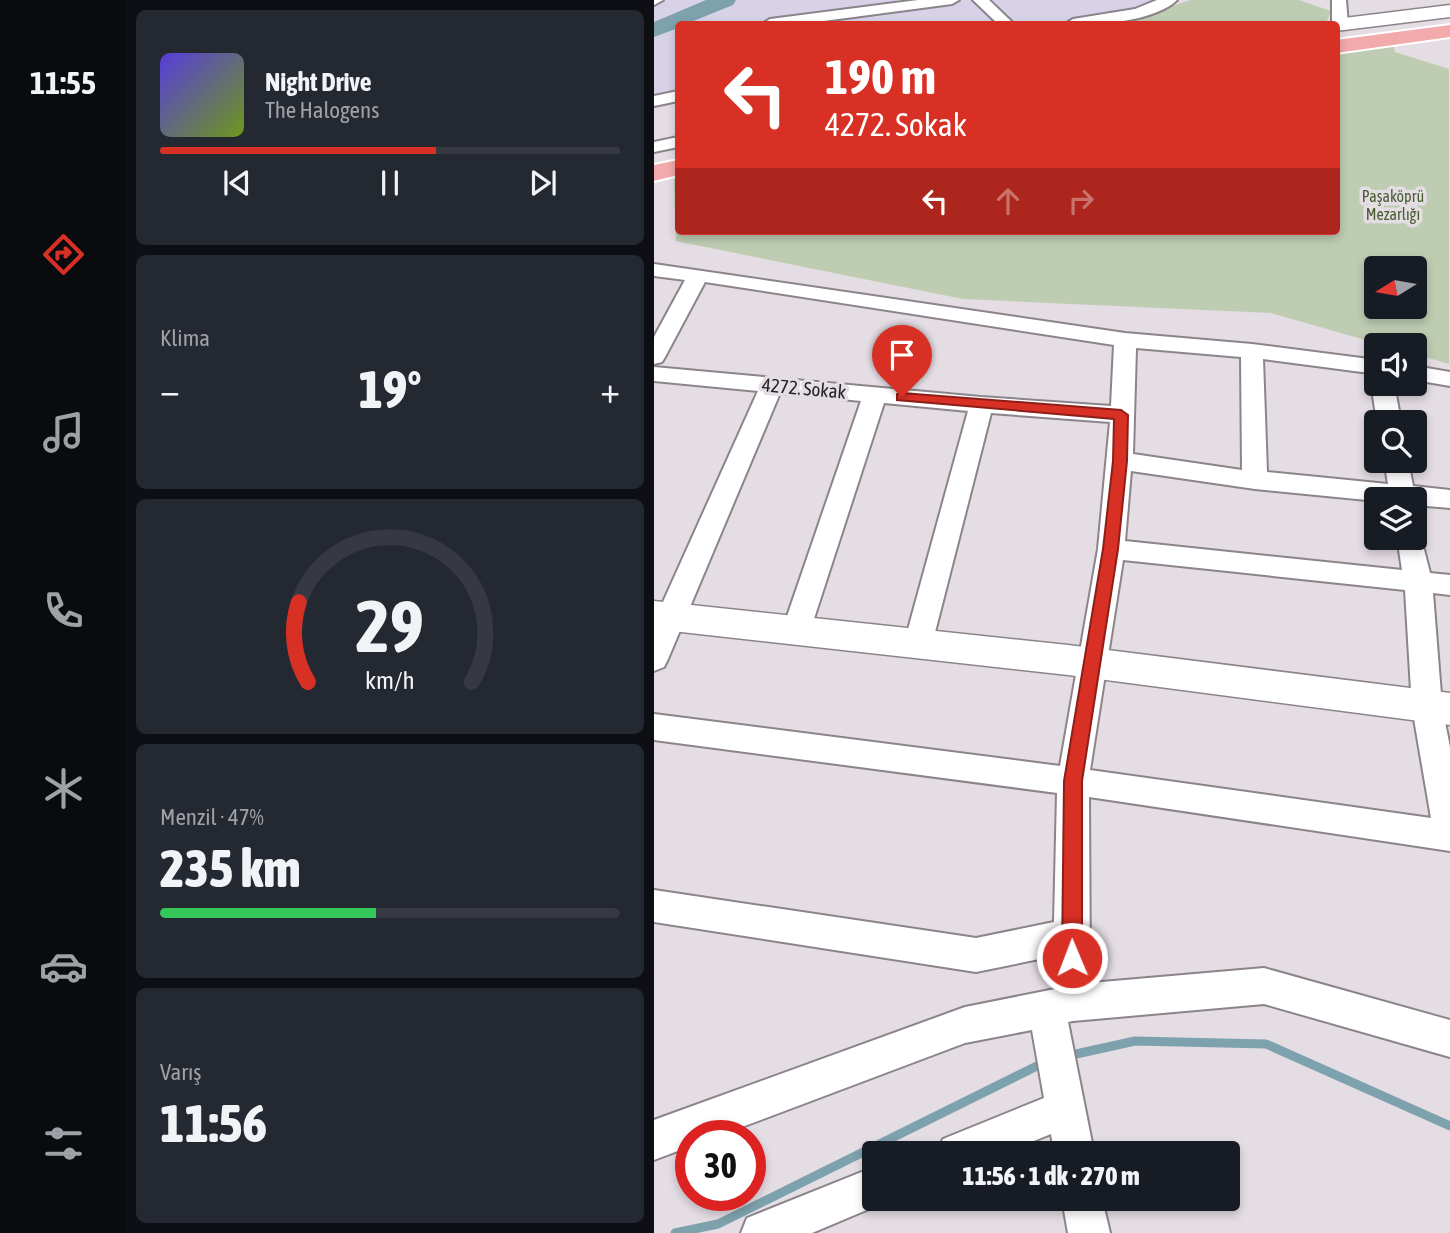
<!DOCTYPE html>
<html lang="tr">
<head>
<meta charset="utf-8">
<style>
  body { margin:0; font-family:"Asap Condensed",sans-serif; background:#242831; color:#f1f3f6; height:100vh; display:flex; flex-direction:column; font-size:26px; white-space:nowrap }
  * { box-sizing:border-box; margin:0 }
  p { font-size:23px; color:#9ea1a6 }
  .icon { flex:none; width:38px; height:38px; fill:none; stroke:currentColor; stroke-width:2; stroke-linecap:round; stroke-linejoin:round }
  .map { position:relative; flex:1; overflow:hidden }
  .side { display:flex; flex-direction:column; gap:10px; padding:10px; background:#0d0f14; width:528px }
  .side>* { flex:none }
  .hud { position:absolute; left:21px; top:21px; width:665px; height:214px; border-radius:7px; box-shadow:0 4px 10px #0003; background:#d93025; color:#fff; overflow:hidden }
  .needle { width:46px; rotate:259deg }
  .fabs { position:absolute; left:710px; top:256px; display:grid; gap:14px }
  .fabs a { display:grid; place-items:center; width:63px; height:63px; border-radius:7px; background:#171b24; box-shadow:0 4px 10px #0003; font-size:35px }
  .speed { position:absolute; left:21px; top:1120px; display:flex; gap:14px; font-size:35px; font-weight:700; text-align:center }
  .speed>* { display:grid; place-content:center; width:91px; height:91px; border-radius:50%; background:#171b24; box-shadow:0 4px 10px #0003; line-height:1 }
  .speed .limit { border:10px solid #d22; background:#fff; color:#111 }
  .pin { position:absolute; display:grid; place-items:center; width:60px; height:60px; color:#fff; margin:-72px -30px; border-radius:50% 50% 50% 0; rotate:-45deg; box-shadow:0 0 7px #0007 }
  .pin .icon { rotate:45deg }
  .me { position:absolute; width:77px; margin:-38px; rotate:359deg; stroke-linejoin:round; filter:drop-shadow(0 0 5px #0008) }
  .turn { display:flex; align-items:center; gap:24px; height:147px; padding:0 35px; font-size:32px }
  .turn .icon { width:91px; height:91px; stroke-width:2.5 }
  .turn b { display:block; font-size:49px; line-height:60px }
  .lanes { display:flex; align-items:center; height:66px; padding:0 35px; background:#0003; justify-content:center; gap:35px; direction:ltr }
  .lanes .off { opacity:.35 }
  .big { font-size:52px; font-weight:800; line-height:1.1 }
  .side .tile { flex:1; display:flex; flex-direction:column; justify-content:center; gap:10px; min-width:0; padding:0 24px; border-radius:10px; background:#242831 }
  .side .dial { align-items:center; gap:0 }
  .dial svg { height:182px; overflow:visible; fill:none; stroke:#363941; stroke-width:7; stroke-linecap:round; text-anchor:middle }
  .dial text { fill:#f1f3f6; stroke:none }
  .song { display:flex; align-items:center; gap:21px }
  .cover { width:84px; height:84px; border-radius:10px; background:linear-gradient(135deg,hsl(250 70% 55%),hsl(80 70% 35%)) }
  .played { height:7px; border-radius:4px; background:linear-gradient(90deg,#d93025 60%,#363941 60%) }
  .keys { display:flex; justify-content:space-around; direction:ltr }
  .heat { display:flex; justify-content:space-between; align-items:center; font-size:38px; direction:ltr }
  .charge { height:10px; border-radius:5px; background:linear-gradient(90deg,#34c759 47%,#363941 0) }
  .trip { position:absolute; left:208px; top:1141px; width:378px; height:70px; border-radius:7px; background:#171b24; box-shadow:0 4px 10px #0003; font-weight:800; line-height:70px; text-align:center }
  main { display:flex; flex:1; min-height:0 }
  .dock { display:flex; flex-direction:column; width:126px; justify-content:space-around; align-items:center; background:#090b0e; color:#9ea1a6 }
  .dock .icon { width:49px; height:49px }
  .dock .on { color:#d93025 }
  .dock b { font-size:32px; color:#f1f3f6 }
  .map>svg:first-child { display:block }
</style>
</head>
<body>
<main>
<nav class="dock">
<b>11:55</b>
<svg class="icon on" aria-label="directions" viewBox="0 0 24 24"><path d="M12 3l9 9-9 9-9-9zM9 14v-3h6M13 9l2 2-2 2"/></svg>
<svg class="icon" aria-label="music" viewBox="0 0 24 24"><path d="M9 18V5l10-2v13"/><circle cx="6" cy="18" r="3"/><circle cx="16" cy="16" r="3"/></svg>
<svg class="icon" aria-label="phone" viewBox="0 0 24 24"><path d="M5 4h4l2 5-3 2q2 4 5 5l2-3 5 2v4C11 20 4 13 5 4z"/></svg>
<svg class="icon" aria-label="climate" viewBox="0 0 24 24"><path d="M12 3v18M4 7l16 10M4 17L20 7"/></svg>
<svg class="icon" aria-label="car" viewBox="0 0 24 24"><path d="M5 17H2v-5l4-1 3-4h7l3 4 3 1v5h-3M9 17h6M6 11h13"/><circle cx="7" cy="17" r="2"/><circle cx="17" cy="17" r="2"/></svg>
<svg class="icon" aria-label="filters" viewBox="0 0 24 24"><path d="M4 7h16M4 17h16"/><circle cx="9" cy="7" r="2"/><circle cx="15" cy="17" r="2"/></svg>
</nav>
<section class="side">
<div class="tile">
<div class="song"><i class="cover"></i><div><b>Night Drive</b><p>The Halogens</p></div></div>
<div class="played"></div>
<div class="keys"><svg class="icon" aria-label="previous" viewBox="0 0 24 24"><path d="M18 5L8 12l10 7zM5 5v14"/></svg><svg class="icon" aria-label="pause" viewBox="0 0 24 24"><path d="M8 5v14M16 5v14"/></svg><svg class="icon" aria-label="next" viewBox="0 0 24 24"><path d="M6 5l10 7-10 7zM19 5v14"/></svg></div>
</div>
<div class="tile"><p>Klima</p>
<div class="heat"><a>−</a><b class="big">19°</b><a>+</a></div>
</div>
<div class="tile dial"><svg viewBox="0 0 100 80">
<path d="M14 69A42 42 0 1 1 86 69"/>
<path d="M14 69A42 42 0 0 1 10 34" stroke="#d93025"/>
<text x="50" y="56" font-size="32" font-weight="700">29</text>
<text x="50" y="72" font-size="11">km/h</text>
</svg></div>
<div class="tile"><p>Menzil · 47%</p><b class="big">235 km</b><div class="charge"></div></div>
<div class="tile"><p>Varış</p><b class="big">11:56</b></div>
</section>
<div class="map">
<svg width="796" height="1233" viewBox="0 0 796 1233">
  <rect width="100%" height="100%" fill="#e4dde4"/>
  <!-- industrial -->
  <path fill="#d8d2e8" d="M 0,0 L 527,0 L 497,10 L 433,24 L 24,24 L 24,93 L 0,97 Z"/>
  <!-- green -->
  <g fill="#beccb2" fill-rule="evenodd">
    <path d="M 537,0 L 645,0 L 677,11 L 673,21 L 649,24 L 448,24 L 483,17 Z"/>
    <path d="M 738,41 L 741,52 L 795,69 L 795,364 L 761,354 L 761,345 L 729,345 L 617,313 L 309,299 L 22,241 L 20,179 L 24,179 L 24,231 L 682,231 L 683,52 ZM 723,268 L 761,268 L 761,306 L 723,306 Z"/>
  </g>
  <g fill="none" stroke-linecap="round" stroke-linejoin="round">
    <!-- stream -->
    <g stroke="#7da2ad" stroke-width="9">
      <path d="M 413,1056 L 481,1041 L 612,1044 L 796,1126"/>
      <path d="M 21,1233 L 64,1224 L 391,1062"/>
    </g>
    <!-- river -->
    <path fill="#7da2ad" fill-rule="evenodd" d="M 52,0 L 82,0 L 79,5 L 32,24 L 24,24 L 24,28 L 0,37 L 0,22 Z"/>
    <defs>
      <g id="minor">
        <path d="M 0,0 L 9,0 L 0,5 Z"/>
        <path d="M 264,0 L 305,0 L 298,4 L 147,24 L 108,24 L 116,19 Z"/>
        <path d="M 319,0 L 335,0 L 360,24 L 344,24 Z"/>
        <path d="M 503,0 L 523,0 C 502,21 440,27 411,24 L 419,19 L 481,9 Z"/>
        <path d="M 678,0 L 692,0 L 694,25 L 691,28 L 682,29 L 682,24 L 678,24 Z"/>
        <path d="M 24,91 L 24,101 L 0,106 L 0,96 Z"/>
        <path d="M 24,137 L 24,147 L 0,152 L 0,142 Z"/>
        <path d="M 0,264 L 471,333 L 598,344 L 723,360 L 723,374 L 609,359 L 613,472 L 734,484 L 730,460 L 754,460 L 759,486 L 796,490 L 796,508 L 761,505 L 761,499 L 723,501 L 601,489 L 477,471 L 471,541 L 748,570 L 743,537 L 761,537 L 761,529 L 765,530 L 776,573 L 796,575 L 796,595 L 779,593 L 788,707 L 796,747 L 796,851 L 435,797 L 436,983 L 610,968 L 796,1020 L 796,1057 L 610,1004 L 419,1021 L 414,1022 L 440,1153 L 400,1153 L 397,1134 L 350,1153 L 283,1153 L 289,1139 L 390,1098 L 378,1030 L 311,1043 L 64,1136 L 37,1136 L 37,1146 L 0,1160 L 0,1120 L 311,1007 L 401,989 L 400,956 L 322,972 L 0,922 L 0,890 L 322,938 L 400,922 L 403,793 L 0,740 L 0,714 L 406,766 L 444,549 L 456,422 L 337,413 L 278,644 L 274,652 L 264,655 L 254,652 L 250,644 L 314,411 L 230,403 L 156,631 L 152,639 L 142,642 L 132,639 L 128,631 L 207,401 L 126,393 L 14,659 L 10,667 L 0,671 L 0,622 L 104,391 L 0,381 L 0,367 L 327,397 L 457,406 L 460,345 L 51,282 L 11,357 L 8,362 L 0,364 L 0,337 L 31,280 L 0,276 ZM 482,348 L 587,357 L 588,470 L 479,454 ZM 469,560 L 751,590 L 758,707 L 777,818 L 436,770 Z"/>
        <path d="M 761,366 L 796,372 L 796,386 L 761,380 Z"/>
        <path d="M 723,377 L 723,383 L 740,383 L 747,422 L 723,422 L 717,383 Z"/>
        <path d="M 220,1167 L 220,1199 L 235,1199 L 234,1201 L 158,1233 L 87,1233 L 93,1218 Z"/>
        <path d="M 408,1199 L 448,1199 L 456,1233 L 414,1233 Z"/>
      </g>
      <g id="tertiary">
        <path d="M 796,5 L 796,17 L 682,31 L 682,24 L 673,24 L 682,19 Z"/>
        <path d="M 0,601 L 414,645 L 796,693 L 796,725 L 414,675 L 0,629 Z"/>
      </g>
      <g id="trunk">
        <path d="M 796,25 L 796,37 L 682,53 L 682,40 Z"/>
        <path d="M 24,160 L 24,175 L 0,181 L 0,165 Z"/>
      </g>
    </defs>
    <!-- minor casing -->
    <use href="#minor" stroke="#8b848b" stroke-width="4"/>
    <!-- tertiary casing -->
    <use href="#tertiary" stroke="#8b848b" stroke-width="3"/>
    <!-- trunk casing -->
    <use href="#trunk" stroke="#fff" stroke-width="4"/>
    <!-- minor -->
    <use href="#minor" fill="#fff" fill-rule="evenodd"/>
    <!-- tertiary -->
    <use href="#tertiary" fill="#fff" fill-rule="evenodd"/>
    <!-- trunk -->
    <use href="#trunk" fill="#f3aaac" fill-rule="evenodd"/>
  </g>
  <!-- route -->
  <path fill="#d93025" stroke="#8d1f18" stroke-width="2" d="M 248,393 L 467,410 L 474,415 L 473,461 L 464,549 L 428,781 L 428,958 L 425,965 L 418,967 L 411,965 L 408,958 L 410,781 L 449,549 L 459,461 L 460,419 L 243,400 L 243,394 Z"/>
  <g text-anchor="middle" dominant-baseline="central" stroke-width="7" stroke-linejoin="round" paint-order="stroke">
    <!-- far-park labels -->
    <g font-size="16" fill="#475e31" stroke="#e4dde4">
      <text x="739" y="196">Paşaköprü<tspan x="739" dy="18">Mezarlığı</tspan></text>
    </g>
    <!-- street labels -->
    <g font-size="19" fill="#262326" stroke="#e4dde4">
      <text transform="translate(150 388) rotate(5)">4272. Sokak</text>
    </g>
  </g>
</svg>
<div class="fabs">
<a><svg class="needle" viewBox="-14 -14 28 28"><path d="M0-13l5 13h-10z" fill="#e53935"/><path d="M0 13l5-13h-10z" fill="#9ea1a6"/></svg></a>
<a><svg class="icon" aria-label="sound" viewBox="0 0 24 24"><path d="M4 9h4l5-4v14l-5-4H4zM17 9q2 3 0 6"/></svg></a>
<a><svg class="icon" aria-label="search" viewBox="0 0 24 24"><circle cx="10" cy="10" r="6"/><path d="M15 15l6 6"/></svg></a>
<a><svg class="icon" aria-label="layers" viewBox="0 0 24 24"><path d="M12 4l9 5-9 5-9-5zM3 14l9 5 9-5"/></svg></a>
</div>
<div class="speed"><div class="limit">30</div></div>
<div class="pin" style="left:248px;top:397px;background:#d93025"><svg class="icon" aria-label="arrive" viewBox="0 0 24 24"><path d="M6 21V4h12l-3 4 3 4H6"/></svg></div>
<svg class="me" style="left:418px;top:958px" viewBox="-20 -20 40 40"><circle r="17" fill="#d93025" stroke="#fff" stroke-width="3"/><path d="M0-11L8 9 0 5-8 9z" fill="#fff"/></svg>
<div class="trip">11:56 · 1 dk · 270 m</div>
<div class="hud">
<div class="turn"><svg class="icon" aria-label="left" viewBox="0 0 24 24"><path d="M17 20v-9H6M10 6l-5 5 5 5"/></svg><div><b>190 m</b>4272. Sokak</div></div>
<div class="lanes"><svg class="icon" aria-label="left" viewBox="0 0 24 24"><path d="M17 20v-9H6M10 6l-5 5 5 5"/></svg><svg class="icon off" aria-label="ahead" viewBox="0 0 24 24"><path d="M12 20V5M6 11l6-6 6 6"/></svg><svg class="icon off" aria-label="right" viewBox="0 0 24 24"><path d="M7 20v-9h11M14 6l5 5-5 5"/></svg></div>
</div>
</div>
</main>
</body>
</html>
